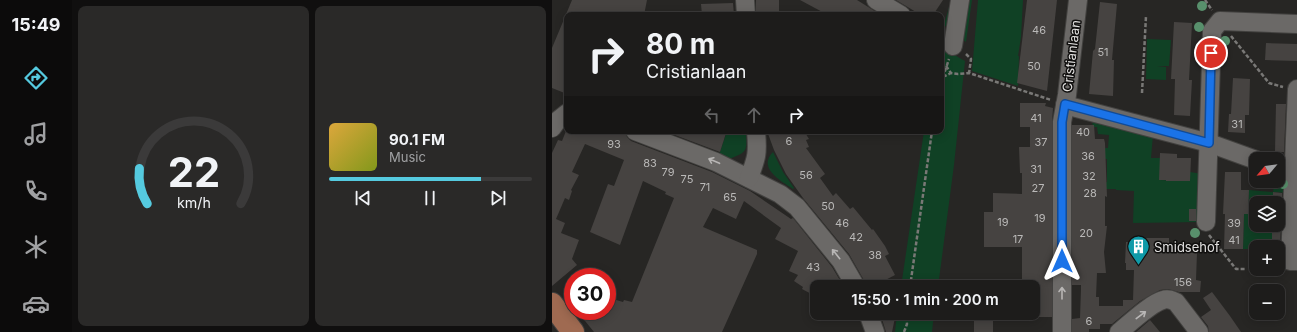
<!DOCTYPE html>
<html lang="en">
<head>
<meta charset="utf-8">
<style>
  body { margin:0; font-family:Inter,sans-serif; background:#2a2928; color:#f1f3f6; height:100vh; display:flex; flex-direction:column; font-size:15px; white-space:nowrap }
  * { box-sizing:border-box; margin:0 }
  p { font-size:13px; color:#a0a1a3 }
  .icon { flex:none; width:22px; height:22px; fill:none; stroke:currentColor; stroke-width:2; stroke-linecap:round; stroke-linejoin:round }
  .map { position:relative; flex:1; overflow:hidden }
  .side { display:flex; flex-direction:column; gap:6px; padding:6px; background:#100f0f; width:480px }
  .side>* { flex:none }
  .guide { position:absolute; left:12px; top:12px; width:380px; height:122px; border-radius:8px; box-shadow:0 2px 10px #0003,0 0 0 1px #3b3a3a; background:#1d1c1b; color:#f1f3f6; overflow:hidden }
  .needle { width:26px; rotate:241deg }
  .tools { position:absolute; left:697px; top:152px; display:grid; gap:8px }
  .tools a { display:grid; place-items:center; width:36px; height:36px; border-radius:8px; background:#1d1c1b; box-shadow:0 2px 10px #0003,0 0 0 1px #3b3a3a; font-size:20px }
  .speed { position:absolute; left:12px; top:268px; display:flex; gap:8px; font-size:20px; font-weight:700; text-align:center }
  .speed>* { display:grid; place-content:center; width:52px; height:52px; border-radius:50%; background:#1d1c1b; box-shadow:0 2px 10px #0003,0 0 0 1px #3b3a3a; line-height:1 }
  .speed .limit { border:6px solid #d22; background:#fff; color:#111 }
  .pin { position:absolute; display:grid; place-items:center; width:34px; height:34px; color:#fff; margin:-17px; border:2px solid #fff; border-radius:50%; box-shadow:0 1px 4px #0007 }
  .me { position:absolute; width:44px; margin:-22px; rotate:0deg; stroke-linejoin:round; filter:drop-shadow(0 0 3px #0008) }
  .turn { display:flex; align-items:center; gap:14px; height:84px; padding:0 16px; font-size:18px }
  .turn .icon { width:52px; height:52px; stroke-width:2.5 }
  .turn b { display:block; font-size:28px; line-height:34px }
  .lanes { display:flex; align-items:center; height:38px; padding:0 16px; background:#0003; justify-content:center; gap:20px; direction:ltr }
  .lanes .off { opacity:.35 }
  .side .tile { flex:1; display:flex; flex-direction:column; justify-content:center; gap:6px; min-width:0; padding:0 14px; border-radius:8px; background:#2a2928 }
  .side .dial { align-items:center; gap:0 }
  .dial svg { height:104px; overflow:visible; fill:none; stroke:#3b3a3a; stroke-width:7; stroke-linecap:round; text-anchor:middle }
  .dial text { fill:#f1f3f6; stroke:none }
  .song { display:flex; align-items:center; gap:12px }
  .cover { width:48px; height:48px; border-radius:6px; background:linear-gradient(135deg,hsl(40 70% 55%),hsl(70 70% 35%)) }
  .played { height:4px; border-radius:2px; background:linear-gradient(90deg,#55cadf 75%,#3b3a3a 75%) }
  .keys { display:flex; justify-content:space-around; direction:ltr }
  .side .tiles { flex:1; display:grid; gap:6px; grid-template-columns:repeat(2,1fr) }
  .trip { position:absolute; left:258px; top:280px; width:230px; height:40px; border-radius:8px; background:#1d1c1b; box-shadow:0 2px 10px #0003,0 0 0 1px #3b3a3a; font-weight:600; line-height:40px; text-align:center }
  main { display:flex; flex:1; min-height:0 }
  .dock { display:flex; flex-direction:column; width:72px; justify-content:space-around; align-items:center; background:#0c0b0b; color:#a0a1a3 }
  .dock .icon { width:28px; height:28px }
  .dock .selected { color:#55cadf }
  .dock b { font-size:18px; color:#f1f3f6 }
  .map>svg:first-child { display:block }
</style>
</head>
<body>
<main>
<nav class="dock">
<b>15:49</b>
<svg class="icon selected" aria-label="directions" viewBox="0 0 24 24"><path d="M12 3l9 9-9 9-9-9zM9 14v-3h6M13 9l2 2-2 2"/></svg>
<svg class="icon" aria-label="music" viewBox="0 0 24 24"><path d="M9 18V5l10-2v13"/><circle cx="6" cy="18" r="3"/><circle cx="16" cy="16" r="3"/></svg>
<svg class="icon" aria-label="phone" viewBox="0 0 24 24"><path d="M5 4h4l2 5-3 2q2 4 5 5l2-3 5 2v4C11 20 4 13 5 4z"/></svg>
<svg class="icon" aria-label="climate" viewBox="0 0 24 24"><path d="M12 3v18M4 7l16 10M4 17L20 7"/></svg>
<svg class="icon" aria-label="car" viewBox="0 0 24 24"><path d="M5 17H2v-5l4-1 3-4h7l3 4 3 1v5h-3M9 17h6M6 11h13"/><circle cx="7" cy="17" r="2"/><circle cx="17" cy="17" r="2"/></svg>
</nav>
<section class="side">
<div class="tiles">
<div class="tile dial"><svg viewBox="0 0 100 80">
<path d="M14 69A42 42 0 1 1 86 69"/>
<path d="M14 69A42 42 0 0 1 8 42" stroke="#55cadf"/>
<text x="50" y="56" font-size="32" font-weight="700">22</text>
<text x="50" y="72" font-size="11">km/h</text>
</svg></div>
<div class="tile">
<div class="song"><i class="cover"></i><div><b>90.1 FM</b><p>Music</p></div></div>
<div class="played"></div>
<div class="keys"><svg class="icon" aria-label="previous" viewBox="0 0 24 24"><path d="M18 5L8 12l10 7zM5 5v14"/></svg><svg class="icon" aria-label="pause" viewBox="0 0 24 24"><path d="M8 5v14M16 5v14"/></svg><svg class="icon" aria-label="next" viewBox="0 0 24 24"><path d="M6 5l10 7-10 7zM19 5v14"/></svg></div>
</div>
</div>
</section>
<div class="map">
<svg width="745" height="332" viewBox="0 0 745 332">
  <rect width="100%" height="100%" fill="#272624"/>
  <!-- green -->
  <g fill="#104125">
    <path d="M 399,0 L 420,0 L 414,42 L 392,25 Z"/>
    <path d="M 426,0 L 471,0 L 469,37 L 466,56 L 467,56 L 466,86 L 420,71 Z"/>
    <path d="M 595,39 L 619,40 L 617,66 L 605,66 L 614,67 L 614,80 L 594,79 Z"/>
    <path d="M 392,49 L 413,61 L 402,165 L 386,287 L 349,287 L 372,131 L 389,131 L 389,58 Z"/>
    <path d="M 541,121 L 601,135 L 599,158 L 608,158 L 608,180 L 638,181 L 638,172 L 650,174 L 649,222 L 581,223 L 582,191 L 564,190 L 564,189 L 548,189 L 548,182 L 555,182 L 555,159 L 552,159 L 552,148 L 556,148 L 557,135 L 546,134 L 545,127 L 540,127 Z"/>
    <path d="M 175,131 L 194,131 C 195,151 196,152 177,159 L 167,155 Z"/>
    <path d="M 221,152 L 231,172 L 242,188 L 241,189 C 229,181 205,168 221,152 Z"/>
    <path d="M 726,177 L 739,178 L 737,193 L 721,192 L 721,203 L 704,203 L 704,225 L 720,225 L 720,247 L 704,247 L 704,249 L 691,249 L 692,214 L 696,214 L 697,190 L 721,192 L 722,181 L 726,181 Z"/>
    <path d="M 345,313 L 382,313 L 380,332 L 343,332 Z"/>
  </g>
  <!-- building -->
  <g fill="#464341">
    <path d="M 20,0 L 95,0 L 92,15 L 15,15 L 15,94 L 0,88 L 0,48 Z"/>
    <rect x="204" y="0" width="23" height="15"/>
    <path d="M 248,0 L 305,0 L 329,15 L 276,15 Z"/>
    <path d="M 344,0 L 391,0 L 381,15 L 369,15 Z"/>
    <path d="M 475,0 L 505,0 L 495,91 L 465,83 Z"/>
    <path d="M 548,2 L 565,4 L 560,60 L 562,60 L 561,96 L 537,94 L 541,51 L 543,49 Z"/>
    <path d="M 181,3 L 182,15 L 150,15 L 149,4 Z"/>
    <path d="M 622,22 L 640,23 L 637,80 L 640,80 L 638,116 L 622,115 L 623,79 L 619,79 Z"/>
    <path d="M 714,43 L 745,44 L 745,61 L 713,60 Z"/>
    <path d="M 681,78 L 698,79 L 697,115 L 693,115 L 693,133 L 676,132 L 677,114 L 679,114 Z"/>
    <path d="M 468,103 L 494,103 L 493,106 L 501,108 L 500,122 L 500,317 L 481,317 L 482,281 L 470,282 L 470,247 L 432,247 L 432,212 L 441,212 L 441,193 L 470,194 L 470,173 L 468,173 L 467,147 L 478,147 L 478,127 L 468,127 Z"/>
    <path d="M 724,104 L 734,104 L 732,152 L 723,152 Z"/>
    <path d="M 520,125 L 542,125 L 543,139 L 552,139 L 553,143 L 555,197 L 553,196 L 553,226 L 555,226 L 552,252 L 554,273 L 545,273 L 544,297 L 547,297 L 547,306 L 571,306 L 571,300 L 581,300 L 582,270 L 574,270 L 574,263 L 573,263 L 574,242 L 582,242 L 582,238 L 617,238 L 617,252 L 645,253 L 644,280 L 649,281 L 648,292 L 627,292 L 616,289 L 608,290 L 588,301 L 560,324 L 548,324 L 548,329 L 537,329 L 537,332 L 520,332 L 520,319 L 528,318 L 529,289 L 529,285 L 520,285 Z"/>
    <path d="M 14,131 L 73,131 L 75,137 L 79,141 L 160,172 L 198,191 L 239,219 L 241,218 L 280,267 L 292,287 L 265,287 L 265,297 L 250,289 L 251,287 L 242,281 L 246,275 L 237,271 L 246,251 L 223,239 L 229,228 L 192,201 L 184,219 L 161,208 L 151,227 L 205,250 L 205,254 L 170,332 L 42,332 L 29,316 L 36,311 L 55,311 L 55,303 L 61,299 L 71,302 L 72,300 L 80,302 L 122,198 L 113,194 L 114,192 L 91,181 L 68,245 L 38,232 L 56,184 L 62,186 L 72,160 L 33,144 L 20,172 L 27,175 L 19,190 L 20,191 L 17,200 L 13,198 L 4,219 L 13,223 L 9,233 L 27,240 L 20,259 L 25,265 L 0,286 L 0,153 L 6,140 L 10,141 Z"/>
    <path d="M 112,131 L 168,131 L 174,133 L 168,152 Z"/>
    <path d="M 215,131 L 252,131 L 257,139 L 254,140 L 257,147 L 254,148 L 273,174 L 268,178 L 281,196 L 284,193 L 298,209 L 301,207 L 320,230 L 321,229 L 333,246 L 337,254 L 333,256 L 343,275 L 320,287 L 314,287 L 313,282 L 297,254 L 251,198 L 234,174 L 222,150 Z"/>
    <path d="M 608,153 L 625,154 L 625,158 L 639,158 L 638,181 L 614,181 L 614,180 L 607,180 Z"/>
    <path d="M 673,172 L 689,172 L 689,190 L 697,190 L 696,214 L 692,214 L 691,249 L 672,249 L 673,214 L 671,214 Z"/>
    <path d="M 721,192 L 730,193 L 730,203 L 721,203 Z"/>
    <rect x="637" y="209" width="7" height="12"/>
    <path d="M 720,225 L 729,225 L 728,247 L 720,247 Z"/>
    <path d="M 660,292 L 678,316 L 689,332 L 657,332 L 656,326 L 649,317 L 659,310 L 651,298 Z"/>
    <path d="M 335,313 L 344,313 L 340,332 L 334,332 L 329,316 Z"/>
    <rect x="422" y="317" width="19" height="15"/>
    <path d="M 598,320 L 608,332 L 584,332 Z"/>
  </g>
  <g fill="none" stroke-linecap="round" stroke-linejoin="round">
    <defs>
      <g id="minor">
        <path d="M 193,0 L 194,15"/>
        <path d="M 324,0 L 349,15"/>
        <path d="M 401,46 L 408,0"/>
        <path d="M 745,89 L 738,261 L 745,261"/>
        <path d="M 513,105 L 657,143 L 704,160"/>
        <path d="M 0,128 L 5,121 L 15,113"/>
        <path d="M 83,131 L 164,162 L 228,194 L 245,207 L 289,261 L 304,287"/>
        <path d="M 197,178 C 205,157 206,153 204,131"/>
        <path d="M 654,222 L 660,31 L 668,21 L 745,24"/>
        <path d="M 316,313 L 323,332"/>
        <path d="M 510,332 L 510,122 L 515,95 L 526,0"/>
        <path d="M 567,332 C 577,324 599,303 611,300 C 616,298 620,300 624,302 L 647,332"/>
      </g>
      <path id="major" d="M 0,304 L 21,332"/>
    </defs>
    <!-- minor casing -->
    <use href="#minor" stroke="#42413f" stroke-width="20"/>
    <!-- major casing -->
    <use href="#major" stroke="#42413f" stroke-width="24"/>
    <!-- path -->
    <g stroke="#797876" stroke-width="2.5" stroke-dasharray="4 2" stroke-linecap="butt">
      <path d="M 653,0 L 660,10"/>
      <path d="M 679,36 L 717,83 L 731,87"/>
      <path d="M 414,54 L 419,59 L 417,73"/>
      <path d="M 394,66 L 399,73 L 406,74 L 417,73 L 499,100"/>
      <path d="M 391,77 L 399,73"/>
      <path d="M 389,83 L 397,59"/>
      <path d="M 590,93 L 594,16"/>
      <path d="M 657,235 L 684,269 L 694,269"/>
      <path d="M 358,287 L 380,131"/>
      <path d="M 352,332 L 355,324 L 354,313"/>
    </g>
    <!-- minor -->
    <use href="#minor" stroke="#6b6967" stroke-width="18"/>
    <!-- major -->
    <use href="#major" stroke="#9f6a51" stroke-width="22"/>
  </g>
  <!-- trees -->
  <g fill="#58906c">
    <circle cx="650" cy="6" r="5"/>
    <circle cx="647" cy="27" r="5"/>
    <circle cx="673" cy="41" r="5"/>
    <circle cx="731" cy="184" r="5"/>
    <circle cx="643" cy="233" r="5"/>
  </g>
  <!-- one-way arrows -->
  <defs><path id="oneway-shaft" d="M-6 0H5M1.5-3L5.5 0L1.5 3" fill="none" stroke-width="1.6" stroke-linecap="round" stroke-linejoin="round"/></defs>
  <g stroke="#b8b6b5">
    <use href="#oneway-shaft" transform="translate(162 161) rotate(-157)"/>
    <use href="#oneway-shaft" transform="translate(284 254) rotate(-129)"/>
    <use href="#oneway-shaft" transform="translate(510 293) rotate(-90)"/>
    <use href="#oneway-shaft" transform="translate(589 315) rotate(-37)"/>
  </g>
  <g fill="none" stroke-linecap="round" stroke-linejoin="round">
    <defs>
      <path id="route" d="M 510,261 L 510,122 L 513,104 L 657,143 L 659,53"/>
    </defs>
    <!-- route casing -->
    <use href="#route" stroke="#114b97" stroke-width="10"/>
    <!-- route -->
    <use href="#route" stroke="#1a73e8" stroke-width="7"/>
  </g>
  <!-- icons -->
  <defs>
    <symbol id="building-pin" viewBox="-11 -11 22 30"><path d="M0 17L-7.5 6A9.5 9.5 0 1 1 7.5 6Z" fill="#0f9aa8" stroke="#100f0e"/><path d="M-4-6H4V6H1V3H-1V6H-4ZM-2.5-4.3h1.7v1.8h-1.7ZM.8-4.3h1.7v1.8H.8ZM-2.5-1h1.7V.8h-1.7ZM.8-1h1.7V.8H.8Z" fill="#fff"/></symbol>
  </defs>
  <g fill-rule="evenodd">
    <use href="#building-pin" x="574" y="234" width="25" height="34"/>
  </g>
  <g text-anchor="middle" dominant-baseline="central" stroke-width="3" stroke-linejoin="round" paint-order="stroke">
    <!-- number labels -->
    <g font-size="11" fill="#bab9b8">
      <text x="487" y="30">46</text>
      <text x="551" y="52">51</text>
      <text x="482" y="66">50</text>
      <text x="484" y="118">41</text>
      <text x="685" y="124">31</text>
      <text x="531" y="132">40</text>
      <text x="237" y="141">6</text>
      <text x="489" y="142">37</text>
      <text x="62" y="144">93</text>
      <text x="536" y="156">36</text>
      <text x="98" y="163">83</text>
      <text x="484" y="169">31</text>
      <text x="116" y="172">79</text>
      <text x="254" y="175">56</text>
      <text x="537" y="176">32</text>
      <text x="135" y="179">75</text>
      <text x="153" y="187">71</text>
      <text x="486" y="188">27</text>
      <text x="538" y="193">28</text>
      <text x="178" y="197">65</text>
      <text x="276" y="206">50</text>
      <text x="488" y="218">19</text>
      <text x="451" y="222">19</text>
      <text x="290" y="223">46</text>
      <text x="682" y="223">39</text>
      <text x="534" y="233">20</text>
      <text x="304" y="237">42</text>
      <text x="466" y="239">17</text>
      <text x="682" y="240">41</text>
      <text x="323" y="255">38</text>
      <text x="261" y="267">43</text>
      <text x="631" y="282">156</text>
      <text x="537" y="321">6</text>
    </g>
    <!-- street labels -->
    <g font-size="13" fill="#e1e0df" stroke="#100f0e">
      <text transform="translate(519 56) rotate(-83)">Cristianlaan</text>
    </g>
    <!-- poi labels -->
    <g font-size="13" fill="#e1e0df" stroke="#100f0e" text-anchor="start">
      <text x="602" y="247">Smidsehof</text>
    </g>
  </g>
</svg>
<div class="tools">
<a><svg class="needle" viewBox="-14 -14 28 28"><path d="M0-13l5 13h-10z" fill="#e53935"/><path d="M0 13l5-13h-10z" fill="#a0a1a3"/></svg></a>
<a><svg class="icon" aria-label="layers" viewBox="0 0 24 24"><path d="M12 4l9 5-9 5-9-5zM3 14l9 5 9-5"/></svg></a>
<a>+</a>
<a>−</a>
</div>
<div class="speed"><div class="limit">30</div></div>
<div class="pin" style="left:659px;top:53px;background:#d93025"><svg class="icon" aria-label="arrive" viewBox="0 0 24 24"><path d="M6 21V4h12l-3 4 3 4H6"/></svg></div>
<svg class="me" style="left:510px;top:261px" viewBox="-20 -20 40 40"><path d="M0-17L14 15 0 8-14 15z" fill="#1a73e8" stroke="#fff" stroke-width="4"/></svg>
<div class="trip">15:50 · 1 min · 200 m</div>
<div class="guide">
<div class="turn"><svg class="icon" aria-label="right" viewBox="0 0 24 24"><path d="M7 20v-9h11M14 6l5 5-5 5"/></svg><div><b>80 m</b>Cristianlaan</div></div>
<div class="lanes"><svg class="icon off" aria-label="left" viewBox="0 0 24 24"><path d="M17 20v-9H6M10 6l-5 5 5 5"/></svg><svg class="icon off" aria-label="ahead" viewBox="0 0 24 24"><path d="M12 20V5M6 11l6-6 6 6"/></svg><svg class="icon" aria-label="right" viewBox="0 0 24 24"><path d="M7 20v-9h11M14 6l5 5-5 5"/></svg></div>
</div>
</div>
</main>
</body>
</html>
